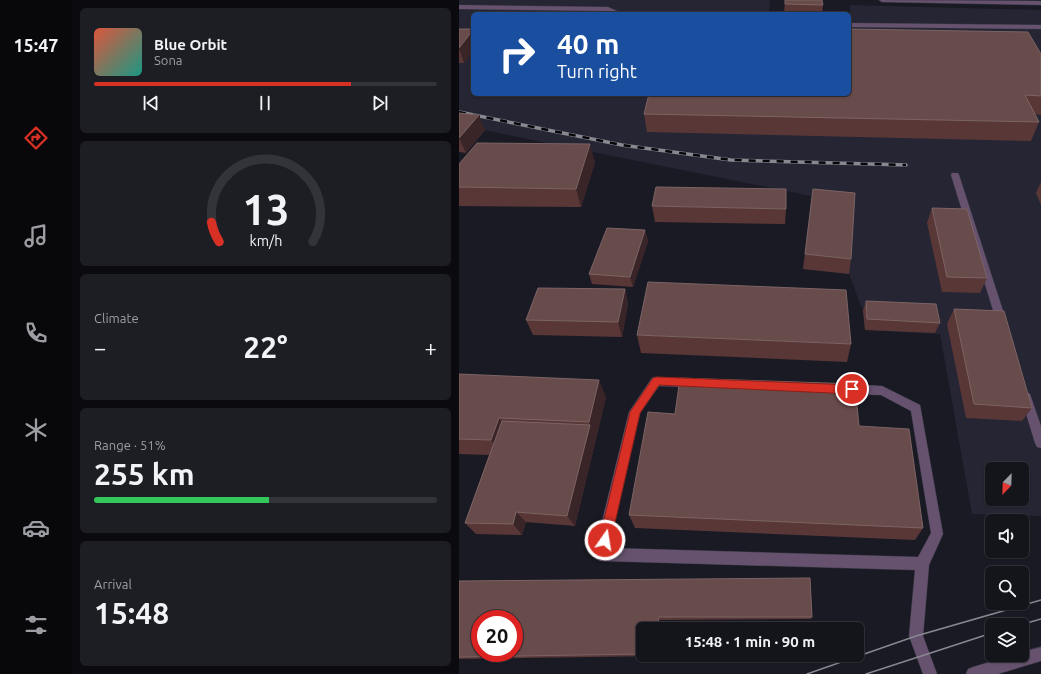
<!DOCTYPE html>
<html lang="en">
<head>
<meta charset="utf-8">
<style>
  body { margin:0; font-family:Ubuntu,sans-serif; background:#1d1d24; color:#f1f3f6; height:100vh; display:flex; flex-direction:column; font-size:15px; white-space:nowrap }
  * { box-sizing:border-box; margin:0 }
  p { font-size:13px; color:#9d9ea3 }
  .icon { flex:none; width:22px; height:22px; fill:none; stroke:currentColor; stroke-width:2; stroke-linecap:round; stroke-linejoin:round }
  .map { position:relative; flex:1; overflow:hidden }
  .details { display:flex; flex-direction:column; gap:8px; padding:8px; background:#0b0b0f; width:387px }
  .details>* { flex:none }
  .top-card { position:absolute; left:12px; top:12px; width:380px; height:84px; border-radius:6px; box-shadow:0 1px 3px #0004,0 0 0 1px #33333a; background:#1a4fa0; color:#fff; overflow:hidden }
  .needle { width:26px; rotate:203deg }
  .controls { position:absolute; left:526px; top:462px; display:grid; gap:8px }
  .controls a { display:grid; place-items:center; width:44px; height:44px; border-radius:6px; background:#14141b; box-shadow:0 1px 3px #0004,0 0 0 1px #33333a; font-size:20px }
  .speed { position:absolute; left:12px; top:610px; display:flex; gap:8px; font-size:20px; font-weight:700; text-align:center }
  .speed>* { display:grid; place-content:center; width:52px; height:52px; border-radius:50%; background:#14141b; box-shadow:0 1px 3px #0004,0 0 0 1px #33333a; line-height:1 }
  .speed .limit { border:6px solid #d22; background:#fff; color:#111 }
  .pin { position:absolute; display:grid; place-items:center; width:34px; height:34px; color:#fff; margin:-17px; border:2px solid #fff; border-radius:50%; box-shadow:0 1px 4px #0007 }
  .me { position:absolute; width:44px; margin:-22px; rotate:13deg; stroke-linejoin:round; filter:drop-shadow(0 0 3px #0008) }
  .turn { display:flex; align-items:center; gap:14px; height:84px; padding:0 20px; font-size:18px }
  .turn .icon { width:52px; height:52px; stroke-width:2.5 }
  .turn b { display:block; font-size:28px; line-height:34px }
  .big { font-size:30px; font-weight:700; line-height:1.1 }
  .details .widget { flex:1; display:flex; flex-direction:column; justify-content:center; gap:6px; min-width:0; padding:0 14px; border-radius:6px; background:#1d1d24 }
  .details .dial { align-items:center; gap:0 }
  .dial svg { height:104px; overflow:visible; fill:none; stroke:#33333a; stroke-width:7; stroke-linecap:round; text-anchor:middle }
  .dial text { fill:#f1f3f6; stroke:none }
  .song { display:flex; align-items:center; gap:12px }
  .cover { width:48px; height:48px; border-radius:6px; background:linear-gradient(135deg,hsl(10 70% 55%),hsl(170 70% 35%)) }
  .played { height:4px; border-radius:2px; background:linear-gradient(90deg,#d93025 75%,#33333a 75%) }
  .keys { display:flex; justify-content:space-around; direction:ltr }
  .heat { display:flex; justify-content:space-between; align-items:center; font-size:22px; direction:ltr }
  .charge { height:6px; border-radius:3px; background:linear-gradient(90deg,#34c759 51%,#33333a 0) }
  .trip { position:absolute; left:177px; top:622px; width:228px; height:40px; border-radius:6px; background:#14141b; box-shadow:0 1px 3px #0004,0 0 0 1px #33333a; font-weight:700; line-height:40px; text-align:center }
  main { display:flex; flex:1; min-height:0 }
  .dock { display:flex; flex-direction:column; width:72px; justify-content:space-around; align-items:center; background:#08080b; color:#9d9ea3 }
  .dock .icon { width:28px; height:28px }
  .dock .on { color:#d93025 }
  .dock b { font-size:18px; color:#f1f3f6 }
  .map>svg:first-child { display:block }
</style>
</head>
<body>
<main>
<nav class="dock">
<b>15:47</b>
<svg class="icon on" aria-label="directions" viewBox="0 0 24 24"><path d="M12 3l9 9-9 9-9-9zM9 14v-3h6M13 9l2 2-2 2"/></svg>
<svg class="icon" aria-label="music" viewBox="0 0 24 24"><path d="M9 18V5l10-2v13"/><circle cx="6" cy="18" r="3"/><circle cx="16" cy="16" r="3"/></svg>
<svg class="icon" aria-label="phone" viewBox="0 0 24 24"><path d="M5 4h4l2 5-3 2q2 4 5 5l2-3 5 2v4C11 20 4 13 5 4z"/></svg>
<svg class="icon" aria-label="climate" viewBox="0 0 24 24"><path d="M12 3v18M4 7l16 10M4 17L20 7"/></svg>
<svg class="icon" aria-label="car" viewBox="0 0 24 24"><path d="M5 17H2v-5l4-1 3-4h7l3 4 3 1v5h-3M9 17h6M6 11h13"/><circle cx="7" cy="17" r="2"/><circle cx="17" cy="17" r="2"/></svg>
<svg class="icon" aria-label="filters" viewBox="0 0 24 24"><path d="M4 7h16M4 17h16"/><circle cx="9" cy="7" r="2"/><circle cx="15" cy="17" r="2"/></svg>
</nav>
<section class="details">
<div class="widget">
<div class="song"><i class="cover"></i><div><b>Blue Orbit</b><p>Sona</p></div></div>
<div class="played"></div>
<div class="keys"><svg class="icon" aria-label="previous" viewBox="0 0 24 24"><path d="M18 5L8 12l10 7zM5 5v14"/></svg><svg class="icon" aria-label="pause" viewBox="0 0 24 24"><path d="M8 5v14M16 5v14"/></svg><svg class="icon" aria-label="next" viewBox="0 0 24 24"><path d="M6 5l10 7-10 7zM19 5v14"/></svg></div>
</div>
<div class="widget dial"><svg viewBox="0 0 100 80">
<path d="M14 69A42 42 0 1 1 86 69"/>
<path d="M14 69A42 42 0 0 1 8 54" stroke="#d93025"/>
<text x="50" y="56" font-size="32" font-weight="700">13</text>
<text x="50" y="72" font-size="11">km/h</text>
</svg></div>
<div class="widget"><p>Climate</p>
<div class="heat"><a>−</a><b class="big">22°</b><a>+</a></div>
</div>
<div class="widget"><p>Range · 51%</p><b class="big">255 km</b><div class="charge"></div></div>
<div class="widget"><p>Arrival</p><b class="big">15:48</b></div>
</section>
<div class="map">
<svg width="582" height="674" viewBox="0 0 582 674">
  <rect width="100%" height="100%" fill="#1a1a24"/>
  <!-- built -->
  <path fill="#252534" fill-rule="evenodd" d="M 0,0 L 311,0 L 310,13 L 336,14 L 14,14 L 14,94 L 390,94 L 391,5 L 582,10 L 582,516 L 513,514 L 481,334 L 406,330 L 404,311 L 390,274 L 344,269 L 352,196 L 0,125 ZM 533,469 L 563,469 L 563,499 L 533,499 Z"/>
  <g fill="none" stroke-linecap="round" stroke-linejoin="round">
    <defs>
      <g id="service">
        <path d="M 420,0 L 582,1 L 582,5 L 423,2 Z"/>
        <path d="M 0,5 L 149,7 L 165,14 L 157,14 L 148,11 L 0,9 Z"/>
        <path d="M 390,23 L 582,25 L 582,29 L 390,27 Z"/>
        <path d="M 493,173 L 499,173 L 500,175 L 548,323 L 546,326 L 540,326 L 538,323 L 492,175 Z"/>
        <path d="M 197,377 L 233,379 L 237,380 L 238,383 L 237,386 L 233,387 L 200,386 L 181,413 L 150,548 L 459,557 L 472,533 L 452,411 L 422,395 L 383,394 L 379,392 L 378,389 L 379,386 L 383,384 L 423,386 L 461,405 L 484,534 L 470,565 L 464,636 L 478,674 L 464,674 L 450,636 L 456,570 L 142,561 L 137,559 L 135,554 L 170,412 L 193,378 Z"/>
        <path d="M 567,392 L 571,394 L 572,397 L 582,426 L 582,448 L 578,447 L 576,443 L 562,397 L 563,394 Z"/>
        <path d="M 582,647 L 582,661 L 539,674 L 507,674 L 509,669 L 514,667 L 554,655 L 563,655 L 563,652 Z"/>
      </g>
    </defs>
    <!-- service casing -->
    <use href="#service" stroke="#373741" stroke-width="1"/>
    <!-- service -->
    <use href="#service" fill="#66526f" fill-rule="evenodd"/>
    <!-- tram -->
    <g stroke="#888891" stroke-width="1.5">
      <path d="M 561,625 L 582,619"/>
      <path d="M 348,674 L 457,636 L 582,600"/>
      <path d="M 407,674 L 533,633"/>
    </g>
    <defs>
      <path id="rail" d="M 0,112 L 163,145 L 272,160 L 447,165"/>
    </defs>
    <!-- rail casing -->
    <use href="#rail" stroke="#888891" stroke-width="3.5"/>
    <!-- rail -->
    <use href="#rail" stroke="#060609" stroke-width="2.5" stroke-dasharray="7" stroke-linecap="butt"/>
  </g>
  <!-- wall -->
  <g fill="#593737">
    <path d="M 326,0 L 364,5 L 363,14 L 325,13 Z"/>
    <path d="M 0,29 L 14,29 L 14,51 L 5,63 L 0,63 Z"/>
    <path d="M 582,54 L 582,115 L 576,114 L 580,122 L 572,141 L 188,132 L 185,114 Z"/>
    <path d="M 0,113 L 26,130 L 7,153 L 0,152 Z"/>
    <path d="M 136,162 L 122,207 L 0,206 L 0,164 Z"/>
    <path d="M 582,182 L 582,205 L 577,193 Z"/>
    <path d="M 193,206 L 327,209 L 326,224 L 196,222 Z"/>
    <path d="M 473,208 L 528,278 L 521,293 L 483,292 L 468,223 Z"/>
    <path d="M 186,230 L 189,241 L 174,287 L 133,284 L 130,274 Z"/>
    <path d="M 346,254 L 392,259 L 390,274 L 344,269 Z"/>
    <path d="M 166,289 L 169,304 L 163,337 L 74,335 L 67,320 Z"/>
    <path d="M 407,301 L 481,323 L 476,333 L 406,330 L 404,311 Z"/>
    <path d="M 495,309 L 573,408 L 563,421 L 507,418 L 488,324 Z"/>
    <path d="M 178,335 L 392,344 L 388,362 L 182,353 Z"/>
    <path d="M 0,374 L 147,397 L 116,526 L 67,522 L 63,535 L 17,534 L 6,523 L 30,455 L 0,454 Z"/>
    <path d="M 400,426 L 464,528 L 456,540 L 176,528 L 170,515 Z"/>
    <path d="M 0,581 L 353,617 L 352,619 L 201,620 L 200,629 L 184,629 L 184,655 L 198,655 L 198,656 L 0,659 Z"/>
  </g>
  <!-- shaded-wall -->
  <g fill="#392427">
    <path d="M 14,30 L 14,51 L 5,63 L 0,48 Z"/>
    <path d="M 20,115 L 26,130 L 7,153 L 0,138 Z"/>
    <path d="M 131,144 L 136,162 L 122,207 L 117,189 Z"/>
    <path d="M 186,230 L 189,241 L 174,287 L 171,277 Z"/>
    <path d="M 166,289 L 169,304 L 163,337 L 159,322 Z"/>
    <path d="M 140,380 L 147,397 L 137,438 L 130,422 Z"/>
    <path d="M 40,418 L 52,434 L 44,456 L 32,440 Z"/>
    <path d="M 131,425 L 137,438 L 116,526 L 108,516 Z"/>
    <path d="M 57,512 L 67,522 L 63,535 L 54,524 Z"/>
    <path d="M 200,617 L 201,620 L 200,629 L 198,629 Z"/>
  </g>
  <!-- building -->
  <g fill="#684b4b" stroke="#7c6465" fill-rule="evenodd">
    <path d="M 326,0 L 363,0 L 364,5 L 326,4 Z"/>
    <path d="M 0,29 L 14,29 L 14,30 L 0,48 Z"/>
    <path d="M 390,29 L 569,32 L 582,54 L 582,96 L 566,95 L 580,122 L 185,114 L 190,94 L 390,94 Z"/>
    <path d="M 0,113 L 20,115 L 0,138 Z"/>
    <path d="M 18,143 L 131,144 L 117,189 L 0,187 L 0,164 Z"/>
    <path d="M 197,187 L 327,189 L 327,209 L 193,206 Z"/>
    <path d="M 354,189 L 396,193 L 392,259 L 346,254 Z"/>
    <path d="M 473,208 L 508,209 L 528,278 L 488,277 Z"/>
    <path d="M 148,228 L 186,230 L 171,277 L 130,274 Z"/>
    <path d="M 189,282 L 387,290 L 392,344 L 178,335 Z"/>
    <path d="M 79,288 L 166,289 L 159,322 L 67,320 Z"/>
    <path d="M 407,301 L 477,304 L 481,323 L 408,319 Z"/>
    <path d="M 495,309 L 545,311 L 573,408 L 515,404 Z"/>
    <path d="M 0,374 L 140,380 L 130,422 L 40,418 L 32,440 L 0,439 Z"/>
    <path d="M 221,378 L 396,384 L 400,426 L 450,429 L 464,528 L 170,515 L 189,412 L 216,414 Z"/>
    <path d="M 43,421 L 131,425 L 108,516 L 57,512 L 54,524 L 6,523 Z"/>
    <path d="M 351,578 L 353,617 L 200,617 L 198,629 L 184,629 L 184,654 L 0,657 L 0,581 ZM 21,619 L 55,619 L 55,653 L 21,653 Z"/>
  </g>
  <!-- route -->
  <path fill="#d93025" stroke="#8d1f18" d="M 198,377 L 393,385 L 398,389 L 393,394 L 200,385 L 181,413 L 152,540 L 150,544 L 146,546 L 142,544 L 140,540 L 171,412 L 194,378 Z"/>
</svg>
<div class="controls">
<a><svg class="needle" viewBox="-14 -14 28 28"><path d="M0-13l5 13h-10z" fill="#e53935"/><path d="M0 13l5-13h-10z" fill="#9d9ea3"/></svg></a>
<a><svg class="icon" aria-label="sound" viewBox="0 0 24 24"><path d="M4 9h4l5-4v14l-5-4H4zM17 9q2 3 0 6"/></svg></a>
<a><svg class="icon" aria-label="search" viewBox="0 0 24 24"><circle cx="10" cy="10" r="6"/><path d="M15 15l6 6"/></svg></a>
<a><svg class="icon" aria-label="layers" viewBox="0 0 24 24"><path d="M12 4l9 5-9 5-9-5zM3 14l9 5 9-5"/></svg></a>
</div>
<div class="speed"><div class="limit">20</div></div>
<div class="pin" style="left:393px;top:389px;background:#d93025"><svg class="icon" aria-label="arrive" viewBox="0 0 24 24"><path d="M6 21V4h12l-3 4 3 4H6"/></svg></div>
<svg class="me" style="left:146px;top:540px" viewBox="-20 -20 40 40"><circle r="17" fill="#d93025" stroke="#fff" stroke-width="3"/><path d="M0-11L8 9 0 5-8 9z" fill="#fff"/></svg>
<div class="trip">15:48 · 1 min · 90 m</div>
<div class="top-card">
<div class="turn"><svg class="icon" aria-label="right" viewBox="0 0 24 24"><path d="M7 20v-9h11M14 6l5 5-5 5"/></svg><div><b>40 m</b>Turn right</div></div>
</div>
</div>
</main>
</body>
</html>
